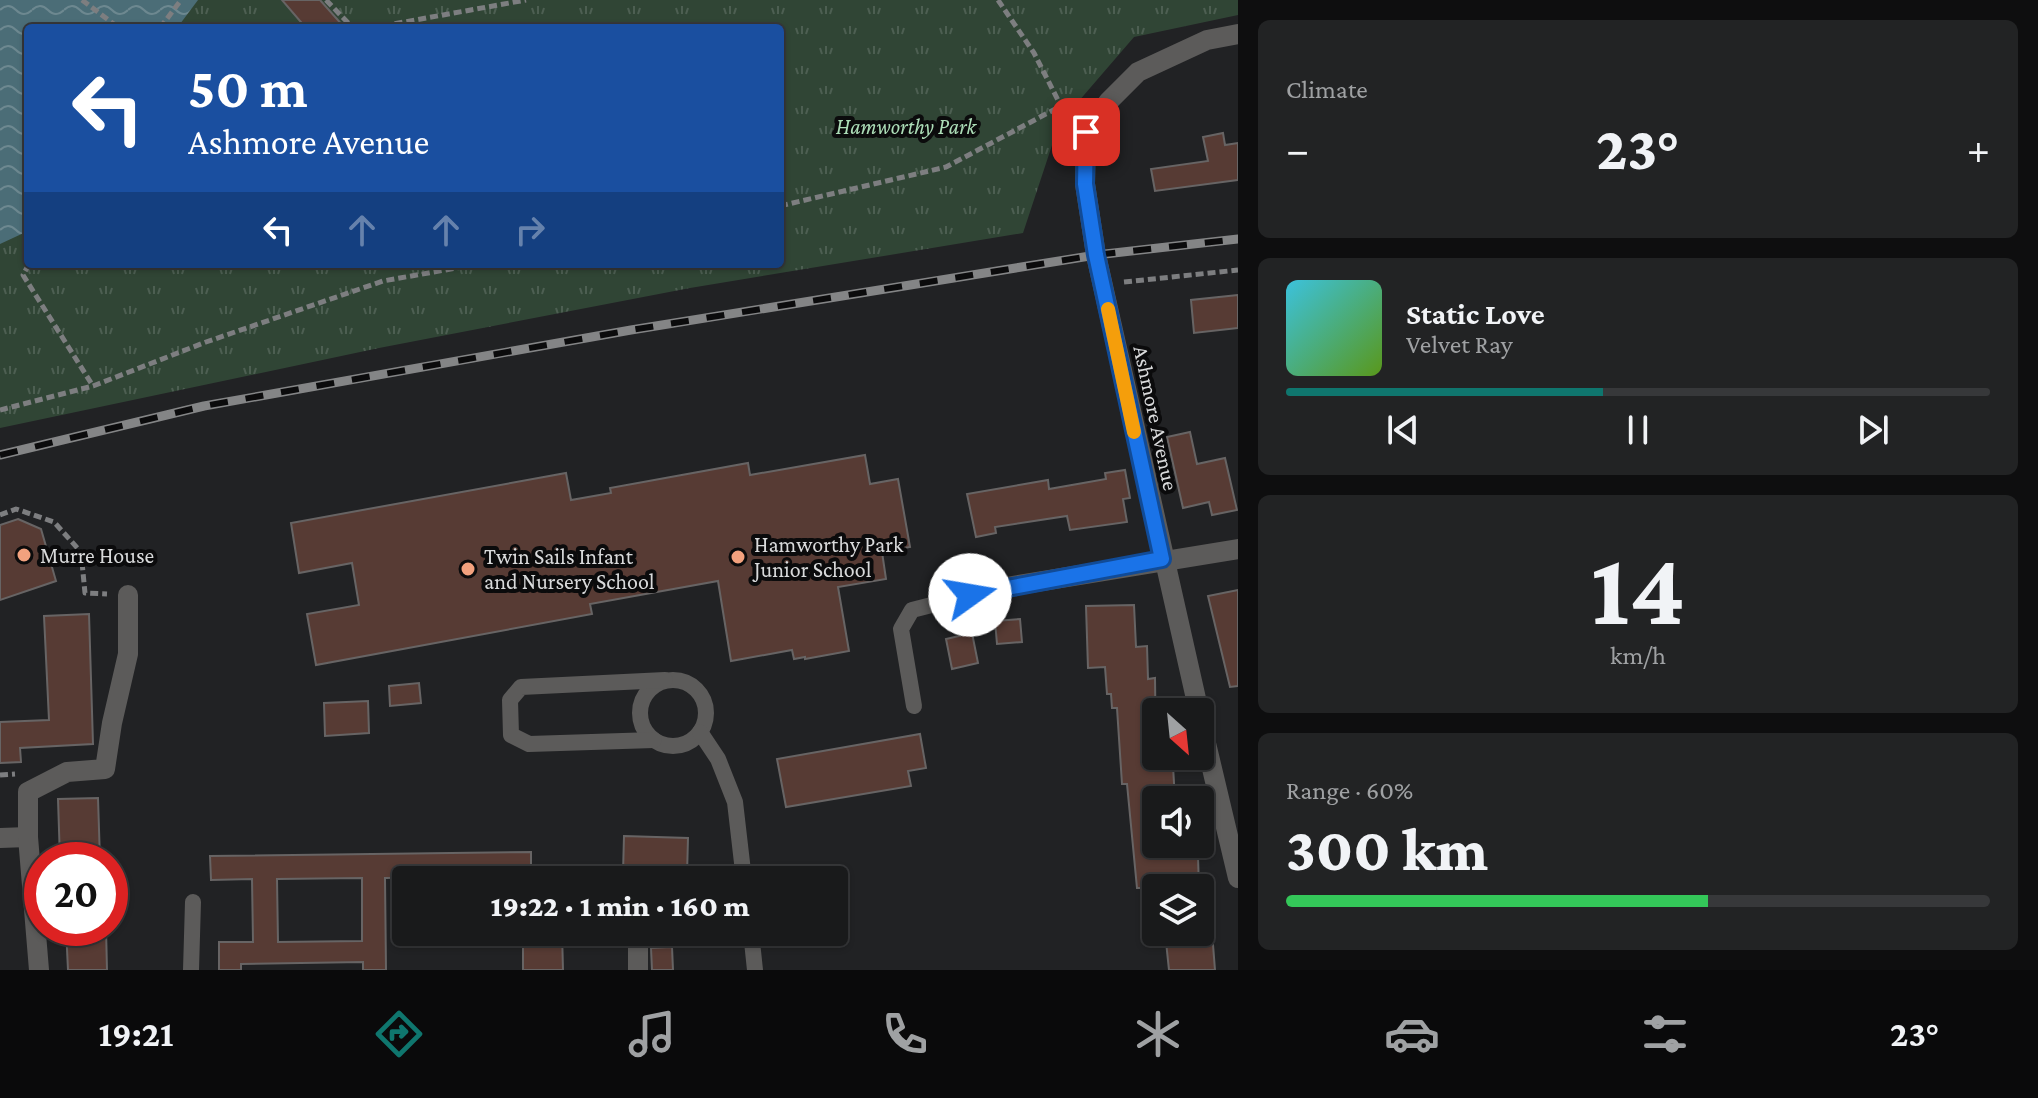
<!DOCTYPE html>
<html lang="en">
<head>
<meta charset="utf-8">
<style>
  body { margin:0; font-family:"Crimson Pro",serif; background:#222324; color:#f1f3f6; height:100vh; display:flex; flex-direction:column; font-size:30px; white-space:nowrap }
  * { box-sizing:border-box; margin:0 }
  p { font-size:26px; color:#9fa1a3 }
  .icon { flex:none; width:44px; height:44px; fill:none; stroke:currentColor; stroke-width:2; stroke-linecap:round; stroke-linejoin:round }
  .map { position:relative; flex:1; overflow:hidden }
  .panel { display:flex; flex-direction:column; gap:20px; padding:20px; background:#0e0e0f; width:800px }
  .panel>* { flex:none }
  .top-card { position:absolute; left:24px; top:24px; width:760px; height:244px; border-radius:8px; box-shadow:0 2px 6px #0004,0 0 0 2px #37383a; background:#1a4fa0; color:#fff; overflow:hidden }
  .needle { width:52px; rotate:153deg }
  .fabs { position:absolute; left:1142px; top:698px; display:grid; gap:16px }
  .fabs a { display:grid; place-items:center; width:72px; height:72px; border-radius:8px; background:#191a1b; box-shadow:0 2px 6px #0004,0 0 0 2px #37383a; font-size:40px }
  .speed { position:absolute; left:24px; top:842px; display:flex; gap:16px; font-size:40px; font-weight:700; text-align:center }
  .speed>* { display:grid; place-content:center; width:104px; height:104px; border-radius:50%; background:#191a1b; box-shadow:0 2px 6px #0004,0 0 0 2px #37383a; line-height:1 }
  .speed .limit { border:12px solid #d22; background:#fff; color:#111 }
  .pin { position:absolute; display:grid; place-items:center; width:68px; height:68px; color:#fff; margin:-34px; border-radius:16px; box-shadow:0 4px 12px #0006 }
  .me { position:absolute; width:88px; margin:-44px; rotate:77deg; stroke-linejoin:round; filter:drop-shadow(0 0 6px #0008) }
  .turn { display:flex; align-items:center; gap:28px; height:168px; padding:0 32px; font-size:36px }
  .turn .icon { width:104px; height:104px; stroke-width:2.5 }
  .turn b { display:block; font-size:56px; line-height:68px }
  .lanes { display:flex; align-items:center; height:76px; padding:0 32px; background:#0003; justify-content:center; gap:40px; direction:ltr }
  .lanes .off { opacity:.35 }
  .big { font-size:60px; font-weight:800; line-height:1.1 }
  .panel .card { flex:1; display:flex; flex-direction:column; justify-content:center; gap:12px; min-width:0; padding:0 28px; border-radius:12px; background:#222324 }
  .panel .dial { align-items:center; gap:0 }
  .dial b { font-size:104px; line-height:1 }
  .song { display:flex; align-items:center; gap:24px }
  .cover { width:96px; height:96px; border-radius:12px; background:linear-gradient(135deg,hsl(190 70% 55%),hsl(90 70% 35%)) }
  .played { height:8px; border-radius:4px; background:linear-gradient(90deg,#0f766e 45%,#37383a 45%) }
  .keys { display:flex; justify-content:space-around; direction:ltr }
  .heat { display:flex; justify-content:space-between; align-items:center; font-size:44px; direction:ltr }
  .charge { height:12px; border-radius:6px; background:linear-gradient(90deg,#34c759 60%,#37383a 0) }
  .trip { position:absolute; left:392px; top:866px; width:456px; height:80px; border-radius:8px; background:#191a1b; box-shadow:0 2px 6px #0004,0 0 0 2px #37383a; font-weight:800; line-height:80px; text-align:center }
  .tabs { display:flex; height:128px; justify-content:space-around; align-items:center; background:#0a0a0b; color:#9fa1a3 }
  .tabs .icon { width:56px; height:56px }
  .tabs .selected { color:#0f766e }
  .tabs b { font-size:36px; color:#f1f3f6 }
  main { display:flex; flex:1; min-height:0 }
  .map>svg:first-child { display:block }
</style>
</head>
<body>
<main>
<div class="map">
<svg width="1238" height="970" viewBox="0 0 1238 970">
  <defs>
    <pattern id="park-tufts" width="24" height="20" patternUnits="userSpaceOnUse" patternTransform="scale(2)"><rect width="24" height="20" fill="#304535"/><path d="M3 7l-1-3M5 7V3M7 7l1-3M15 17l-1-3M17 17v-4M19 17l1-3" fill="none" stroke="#4d5f52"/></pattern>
    <pattern id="water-waves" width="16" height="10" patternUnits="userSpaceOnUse" patternTransform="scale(2)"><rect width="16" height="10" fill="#4b6d77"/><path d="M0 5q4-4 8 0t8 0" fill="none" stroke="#6d8890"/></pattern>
  </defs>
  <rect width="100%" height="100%" fill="#212224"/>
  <!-- park -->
  <path fill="url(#park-tufts)" d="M 188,0 L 1238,0 L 1238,15 L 1134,37 L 1059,124 L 1023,233 L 690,288 L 379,348 L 0,428 L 0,229 L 28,217 L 28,264 L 780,264 L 780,28 L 173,28 Z"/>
  <!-- water -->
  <path fill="url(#water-waves)" d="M 0,0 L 198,0 L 177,28 L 28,28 L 28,231 L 0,244 Z"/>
  <!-- building -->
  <g fill="#573b34" stroke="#676464" stroke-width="2" fill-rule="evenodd">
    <path d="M 282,0 L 320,0 L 345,28 L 306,28 Z"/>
    <path d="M 1223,133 L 1225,145 L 1238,143 L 1238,180 L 1155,191 L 1151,169 L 1208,161 L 1203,137 Z"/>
    <path d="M 1238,295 L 1238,328 L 1194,333 L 1191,300 Z"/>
    <path d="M 1190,432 L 1197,464 L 1225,458 L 1237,510 L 1212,515 L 1209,502 L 1183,508 L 1167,437 Z"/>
    <path d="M 865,455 L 870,484 L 898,479 L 910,547 L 882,552 L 886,579 L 838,587 L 849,651 L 805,659 L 805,657 L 794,659 L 792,650 L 731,661 L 718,581 L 590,604 L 592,614 L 316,665 L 307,614 L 359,605 L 352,563 L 299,573 L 291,523 L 566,473 L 571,500 L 611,493 L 610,488 L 748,463 L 750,475 Z"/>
    <path d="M 1125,470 L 1130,498 L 1123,499 L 1127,522 L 1070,530 L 1067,516 L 995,527 L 996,533 L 976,537 L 967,494 L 1048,480 L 1049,489 L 1106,479 L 1105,473 Z"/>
    <path d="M 18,519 L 41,529 L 56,581 L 0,600 L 0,525 Z"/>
    <path d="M 1238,590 L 1238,686 L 1230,687 L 1208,596 Z"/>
    <path d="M 1134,605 L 1136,647 L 1147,646 L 1148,679 L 1155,678 L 1156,756 L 1168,756 L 1168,766 L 1173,766 L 1175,800 L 1156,800 L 1156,844 L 1188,844 L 1189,857 L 1198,857 L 1199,888 L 1137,888 L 1127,784 L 1122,784 L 1117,708 L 1112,708 L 1111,694 L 1107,694 L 1105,667 L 1088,668 L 1086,606 Z"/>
    <path d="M 89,614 L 93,744 L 20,748 L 21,762 L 0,763 L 0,722 L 49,720 L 44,616 Z"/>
    <path d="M 1020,619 L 1022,642 L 997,644 L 995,621 Z"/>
    <path d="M 972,633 L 978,663 L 952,669 L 946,639 Z"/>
    <path d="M 419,683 L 421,703 L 390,706 L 389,686 Z"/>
    <path d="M 368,701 L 369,733 L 325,736 L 324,703 Z"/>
    <path d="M 920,734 L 926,768 L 908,771 L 911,786 L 786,807 L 777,759 Z"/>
    <path d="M 98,798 L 100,860 L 60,860 L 58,799 Z"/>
    <path d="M 624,836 L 688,838 L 687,875 L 623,873 Z"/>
    <path d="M 531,852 L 531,876 L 385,878 L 386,970 L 363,970 L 363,962 L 241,964 L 241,970 L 219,970 L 219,942 L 253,942 L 252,879 L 211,880 L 210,856 ZM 362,878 L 362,941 L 278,942 L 277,879 Z"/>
    <path d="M 66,928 L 106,928 L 107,970 L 68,970 Z"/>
    <path d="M 523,932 L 562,932 L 563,970 L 523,970 Z"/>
    <path d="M 1165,932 L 1212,932 L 1215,970 L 1169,970 Z"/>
    <path d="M 672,947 L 673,970 L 652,970 L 651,948 Z"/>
  </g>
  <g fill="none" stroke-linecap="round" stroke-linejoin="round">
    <!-- path -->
    <g stroke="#7d7e80" stroke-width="5" stroke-dasharray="8 4" stroke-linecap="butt">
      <path d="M 82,0 L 119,28"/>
      <path d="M 326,0 L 353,28"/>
      <path d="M 998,0 L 1034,53 L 1061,106 L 1071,117"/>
      <path d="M 160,28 L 181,0"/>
      <path d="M 371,28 L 526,0"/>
      <path d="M 780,206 L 946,167 L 1061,106"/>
      <path d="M 29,264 L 23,275 L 93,386"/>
      <path d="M 1124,282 L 1238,270"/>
      <path d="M 0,410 L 93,386 L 206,342 L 383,281 L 479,264"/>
      <path d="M 0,515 L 16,509 L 54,522 L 81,552 L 85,593 L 107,594"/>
      <path d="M 0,775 L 15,774"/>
    </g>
    <!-- lane -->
    <g stroke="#5c5b5a" stroke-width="16">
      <circle cx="673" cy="713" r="33"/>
      <path d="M 914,706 L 901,629 L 912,610 L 994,589"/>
      <path d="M 700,732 L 718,759 L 735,802 L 744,880"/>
      <path d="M 654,740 L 529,744 L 511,735 L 510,700 L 521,687 L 665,680"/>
      <path d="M 751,932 L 755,970"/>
      <path d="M 191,970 L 193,902"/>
    </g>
    <!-- street -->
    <g stroke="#5c5b5a" stroke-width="20">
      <path d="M 994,589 L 1238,549"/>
      <path d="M 1199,712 L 1096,255 L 1085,184 L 1086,132 L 1109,101 L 1138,72 L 1207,40 L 1238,34"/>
      <path d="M 1200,718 L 1238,878"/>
      <path d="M 0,838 L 28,837"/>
      <path d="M 638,946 L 638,970"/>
      <path d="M 39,970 L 28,837 L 28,792 L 67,772 L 105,769 L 112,723 L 128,654 L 128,595"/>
    </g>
    <defs>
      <path id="rail" d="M 0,455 L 204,406 L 631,330 L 1096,255 L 1238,239"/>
    </defs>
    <!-- rail casing -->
    <use href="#rail" stroke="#848586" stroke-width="9"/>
    <!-- rail -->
    <use href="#rail" stroke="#0b0b0c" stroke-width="6" stroke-dasharray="18" stroke-linecap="butt"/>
  </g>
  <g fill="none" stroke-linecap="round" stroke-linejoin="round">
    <defs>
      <path id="route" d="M 970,595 L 1162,559 L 1096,255 L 1085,184 L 1086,132"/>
    </defs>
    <!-- route casing -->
    <use href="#route" stroke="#114b97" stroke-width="20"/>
    <!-- route -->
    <use href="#route" stroke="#1a73e8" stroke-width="14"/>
    <!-- slow -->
    <path stroke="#f59e0b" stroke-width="14" d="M 1108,309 L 1134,432"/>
  </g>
  <!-- markers -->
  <g fill="#f2a17e" stroke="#0b0b0c" stroke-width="3">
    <circle cx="24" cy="555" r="8"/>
    <circle cx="738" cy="557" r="8"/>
    <circle cx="468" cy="569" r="8"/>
  </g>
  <g text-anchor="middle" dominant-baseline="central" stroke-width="8" stroke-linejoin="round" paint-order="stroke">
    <!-- park labels -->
    <g font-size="22" font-style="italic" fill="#addeb8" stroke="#0b0b0c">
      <text x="906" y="126">Hamworthy Park</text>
    </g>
    <!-- street labels -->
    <g font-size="22" fill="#d9dadb" stroke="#0b0b0c">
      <text transform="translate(1156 418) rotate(78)">Ashmore Avenue</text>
    </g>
    <!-- poi labels -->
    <g font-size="22" fill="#d9dadb" stroke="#0b0b0c" text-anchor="start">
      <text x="754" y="544">Hamworthy Park<tspan x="754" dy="25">Junior School</tspan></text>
      <text x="40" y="555">Murre House</text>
      <text x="484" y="556">Twin Sails Infant<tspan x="484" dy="25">and Nursery School</tspan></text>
    </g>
  </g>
</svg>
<div class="fabs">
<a><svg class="needle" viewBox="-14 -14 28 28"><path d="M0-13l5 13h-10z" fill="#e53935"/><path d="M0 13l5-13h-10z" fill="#9fa1a3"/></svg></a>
<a><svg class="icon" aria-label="sound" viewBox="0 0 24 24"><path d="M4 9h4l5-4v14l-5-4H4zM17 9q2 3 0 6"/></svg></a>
<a><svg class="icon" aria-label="layers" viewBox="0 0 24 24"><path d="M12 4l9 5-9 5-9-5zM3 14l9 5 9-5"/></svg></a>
</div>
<div class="speed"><div class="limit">20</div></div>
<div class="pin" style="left:1086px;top:132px;background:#d93025"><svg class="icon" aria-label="arrive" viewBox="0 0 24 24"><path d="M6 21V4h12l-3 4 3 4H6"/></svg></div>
<svg class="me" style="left:970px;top:595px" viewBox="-20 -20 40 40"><circle r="19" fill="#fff"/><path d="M0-13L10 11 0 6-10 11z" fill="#1a73e8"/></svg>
<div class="trip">19:22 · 1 min · 160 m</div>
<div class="top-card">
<div class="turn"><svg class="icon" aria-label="left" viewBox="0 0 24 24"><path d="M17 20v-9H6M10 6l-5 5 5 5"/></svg><div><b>50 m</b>Ashmore Avenue</div></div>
<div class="lanes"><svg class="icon" aria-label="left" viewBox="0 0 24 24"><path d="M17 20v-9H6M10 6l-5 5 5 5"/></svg><svg class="icon off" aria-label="ahead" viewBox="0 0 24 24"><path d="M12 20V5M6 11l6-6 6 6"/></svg><svg class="icon off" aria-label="ahead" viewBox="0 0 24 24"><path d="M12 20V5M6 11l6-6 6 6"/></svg><svg class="icon off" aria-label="right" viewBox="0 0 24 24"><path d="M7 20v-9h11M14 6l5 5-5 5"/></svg></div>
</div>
</div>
<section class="panel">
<div class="card"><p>Climate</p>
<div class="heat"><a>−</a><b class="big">23°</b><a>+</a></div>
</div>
<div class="card">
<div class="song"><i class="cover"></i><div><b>Static Love</b><p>Velvet Ray</p></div></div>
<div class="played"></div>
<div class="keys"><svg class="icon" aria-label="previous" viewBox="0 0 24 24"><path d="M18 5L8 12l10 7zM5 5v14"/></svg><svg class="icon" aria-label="pause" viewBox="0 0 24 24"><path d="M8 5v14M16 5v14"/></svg><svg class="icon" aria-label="next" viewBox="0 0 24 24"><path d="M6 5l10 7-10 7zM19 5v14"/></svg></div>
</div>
<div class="card dial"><b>14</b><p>km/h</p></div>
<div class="card"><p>Range · 60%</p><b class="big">300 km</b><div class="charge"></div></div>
</section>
</main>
<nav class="tabs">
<b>19:21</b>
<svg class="icon selected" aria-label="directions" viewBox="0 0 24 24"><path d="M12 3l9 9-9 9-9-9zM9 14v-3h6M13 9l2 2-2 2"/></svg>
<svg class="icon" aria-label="music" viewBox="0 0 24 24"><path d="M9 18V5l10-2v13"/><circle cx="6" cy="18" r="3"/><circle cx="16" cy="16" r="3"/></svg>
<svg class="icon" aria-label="phone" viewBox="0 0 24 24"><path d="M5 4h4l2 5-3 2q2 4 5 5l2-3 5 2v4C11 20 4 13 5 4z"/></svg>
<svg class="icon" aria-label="climate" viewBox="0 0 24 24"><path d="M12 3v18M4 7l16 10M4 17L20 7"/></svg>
<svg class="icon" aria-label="car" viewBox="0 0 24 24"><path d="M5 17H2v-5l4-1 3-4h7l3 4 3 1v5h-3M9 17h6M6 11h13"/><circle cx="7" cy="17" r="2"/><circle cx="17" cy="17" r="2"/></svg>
<svg class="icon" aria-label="filters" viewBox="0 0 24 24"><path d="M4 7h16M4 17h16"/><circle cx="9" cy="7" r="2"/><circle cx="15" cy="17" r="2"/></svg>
<b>23°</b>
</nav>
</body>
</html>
